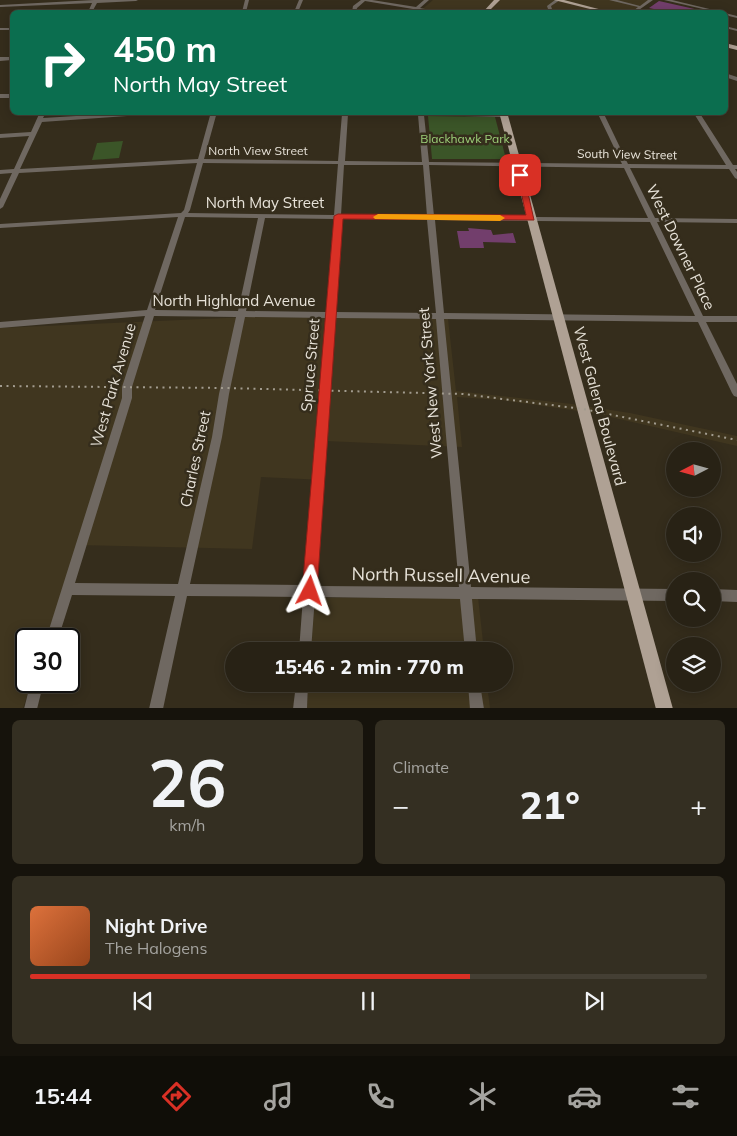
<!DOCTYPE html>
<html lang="en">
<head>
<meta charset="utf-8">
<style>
  body { margin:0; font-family:Mulish,sans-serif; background:#342f22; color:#f1f3f6; height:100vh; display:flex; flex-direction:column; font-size:19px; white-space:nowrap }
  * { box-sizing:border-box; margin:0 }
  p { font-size:16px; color:#a5a4a0 }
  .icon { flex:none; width:28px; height:28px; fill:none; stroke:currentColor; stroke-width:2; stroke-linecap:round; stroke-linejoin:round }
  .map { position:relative; height:708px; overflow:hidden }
  .sheet { display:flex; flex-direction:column; gap:12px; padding:12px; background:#16130c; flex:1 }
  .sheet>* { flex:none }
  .hud { position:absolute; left:10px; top:10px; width:718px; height:105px; border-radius:8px; box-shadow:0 2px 12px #0003,0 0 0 1px #443f34; background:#0b6e4f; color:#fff; overflow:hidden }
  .needle { width:32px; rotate:264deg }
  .buttons { position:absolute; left:666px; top:442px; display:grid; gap:10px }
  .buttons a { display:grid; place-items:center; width:55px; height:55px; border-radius:50%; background:#282215; box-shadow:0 2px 12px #0003,0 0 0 1px #443f34; font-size:25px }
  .speed { position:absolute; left:15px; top:628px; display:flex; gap:10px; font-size:25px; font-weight:700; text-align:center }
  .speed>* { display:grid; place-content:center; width:65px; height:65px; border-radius:50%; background:#282215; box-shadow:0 2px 12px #0003,0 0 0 1px #443f34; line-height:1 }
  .speed .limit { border:2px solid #111; border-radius:8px; background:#fff; color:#111 }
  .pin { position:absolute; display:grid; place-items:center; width:42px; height:42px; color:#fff; margin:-21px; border-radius:10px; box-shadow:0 2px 8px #0006 }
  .me { position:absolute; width:55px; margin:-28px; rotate:4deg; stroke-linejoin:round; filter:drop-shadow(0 0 4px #0008) }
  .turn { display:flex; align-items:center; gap:18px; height:105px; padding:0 20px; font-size:22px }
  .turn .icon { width:65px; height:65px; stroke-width:2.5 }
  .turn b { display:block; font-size:35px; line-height:42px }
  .big { font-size:38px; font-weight:800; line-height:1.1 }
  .sheet .tile { flex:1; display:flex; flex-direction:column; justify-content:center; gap:8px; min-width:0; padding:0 18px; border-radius:8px; background:#342f22 }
  .sheet .dial { align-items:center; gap:0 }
  .dial b { font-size:65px; line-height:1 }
  .song { display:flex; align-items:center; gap:15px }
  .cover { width:60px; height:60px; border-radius:8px; background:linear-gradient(135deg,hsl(20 70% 55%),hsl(20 70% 35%)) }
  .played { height:5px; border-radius:2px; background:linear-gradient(90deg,#d93025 65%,#443f34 65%) }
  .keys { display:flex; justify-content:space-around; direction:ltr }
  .heat { display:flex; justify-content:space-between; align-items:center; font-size:28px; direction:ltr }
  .sheet .tiles { flex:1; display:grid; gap:12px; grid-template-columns:1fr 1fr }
  .tile:last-child { grid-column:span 2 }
  .trip { position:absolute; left:225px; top:642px; width:288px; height:50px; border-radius:25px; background:#282215; box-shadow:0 2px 12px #0003,0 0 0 1px #443f34; font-weight:800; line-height:50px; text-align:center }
  .tabs { display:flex; height:80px; justify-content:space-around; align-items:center; background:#100e08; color:#a5a4a0 }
  .tabs .icon { width:35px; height:35px }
  .tabs .current { color:#d93025 }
  .tabs b { font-size:22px; color:#f1f3f6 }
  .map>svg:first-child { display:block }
</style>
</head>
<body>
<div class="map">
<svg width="737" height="709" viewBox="0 0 737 709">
  <rect width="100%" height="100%" fill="#352d1c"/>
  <!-- built -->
  <g fill="#40361f">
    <path d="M 433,0 L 651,0 L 634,12 L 419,12 Z"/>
    <path d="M 248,317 L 448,319 L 456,391 L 572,404 L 630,413 L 737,436 L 737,446 L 593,413 L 501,400 L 457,397 L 462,447 L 326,441 L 324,480 L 261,477 L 252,549 L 78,545 L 46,639 L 26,639 L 26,681 L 32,681 L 23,708 L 0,708 L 0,328 Z"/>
    <path d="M 478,597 L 484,651 L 311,651 L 315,598 Z"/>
    <path d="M 308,684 L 487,684 L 490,708 L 307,709 Z"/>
  </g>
  <!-- green -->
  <g fill="#3b5528">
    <path d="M 428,116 L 495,117 L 506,159 L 432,159 Z"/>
    <path d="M 123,141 L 119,158 L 92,160 L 97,143 Z"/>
  </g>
  <!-- building -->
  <g fill="#723e6c">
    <path d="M 659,1 L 699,10 L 698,12 L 668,12 L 649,8 Z"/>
    <path d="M 468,228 L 491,230 L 493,235 L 513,233 L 516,243 L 483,242 L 484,248 L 460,248 L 457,231 L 469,231 Z"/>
  </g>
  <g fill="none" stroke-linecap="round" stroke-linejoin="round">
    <!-- minor -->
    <g fill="#6f6861" fill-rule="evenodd">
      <path d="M 94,0 L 138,0 L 136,1 L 97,3 L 92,12 L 88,12 L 92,3 L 0,7 L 0,5 Z"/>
      <path d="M 245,0 L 249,0 L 246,12 L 242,12 Z"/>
      <path d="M 299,0 L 303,0 L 298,12 L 294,12 Z"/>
      <path d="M 361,0 L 372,0 L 416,7 L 424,0 L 429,0 L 420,8 L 440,12 L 433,12 L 418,10 L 414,12 L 412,11 L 413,9 L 365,1 L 357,8 L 356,12 L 352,12 L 353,6 Z"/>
      <path d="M 555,0 L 560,0 L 551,6 L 553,12 L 549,12 L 547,6 Z"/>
      <path d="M 609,0 L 617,0 L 640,6 L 648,0 L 653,0 L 636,12 L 632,12 L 638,7 Z"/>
      <path d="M 664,0 L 672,0 L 722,12 L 716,12 Z"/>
      <path d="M 725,13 L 737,16 L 737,18 L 725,15 Z"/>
      <path d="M 725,26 L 737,29 L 737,31 L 725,28 Z"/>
      <rect x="0" y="28" width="12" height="2"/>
      <path d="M 0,57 L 12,57 L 12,60 L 0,61 Z"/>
      <path d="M 725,73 L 737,77 L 737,81 L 725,77 Z"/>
      <rect x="0" y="94" width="12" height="4"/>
      <path d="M 40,112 L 46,112 L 43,118 L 142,112 L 184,112 L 42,122 L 20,169 L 198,159 L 211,112 L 217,112 L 204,159 L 338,161 L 342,114 L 315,112 L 503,113 L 506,115 L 503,117 L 424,115 L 429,162 L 622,164 L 597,112 L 603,112 L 628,164 L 726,165 L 693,112 L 699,112 L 733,165 L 737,165 L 737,169 L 735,169 L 737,172 L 737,179 L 735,178 L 729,169 L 630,168 L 655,218 L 737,219 L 737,223 L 657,222 L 703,316 L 737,316 L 737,322 L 706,322 L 737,384 L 737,397 L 734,396 L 732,393 L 698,322 L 444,319 L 471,587 L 675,589 L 675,601 L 472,599 L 477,651 L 465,651 L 460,599 L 315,597 L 311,651 L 299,651 L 303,597 L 187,596 L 163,709 L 149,709 L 175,596 L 72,595 L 58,639 L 46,639 L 122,398 L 122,387 L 145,316 L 0,328 L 0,322 L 147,310 L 178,217 L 0,228 L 0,224 L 181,213 L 184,210 L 197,163 L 19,173 L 3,207 L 0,209 L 0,199 L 12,173 L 0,174 L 0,170 L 14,169 L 29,136 L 0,138 L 0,134 L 31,132 ZM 348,114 L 418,115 L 422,162 L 345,161 ZM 203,163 L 338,164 L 334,215 L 188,213 L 190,210 ZM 344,165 L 423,165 L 427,216 L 341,215 ZM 429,165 L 624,168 L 648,218 L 434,216 ZM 185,217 L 258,218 L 238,311 L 155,310 ZM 265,218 L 334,219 L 326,312 L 246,311 ZM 341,219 L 427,220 L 436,313 L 334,312 ZM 435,220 L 650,222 L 695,316 L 444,313 ZM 154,316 L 236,317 L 219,394 L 212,437 L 178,584 L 75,583 L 132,398 L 132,387 ZM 245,317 L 326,318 L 304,585 L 190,584 L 222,437 L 229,394 ZM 334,318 L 436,319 L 459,587 L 316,586 Z"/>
      <path d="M 712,589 L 737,590 L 737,602 L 712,601 Z"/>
      <path d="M 31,681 L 44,681 L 37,709 L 24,709 Z"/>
      <path d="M 296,684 L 308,684 L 307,709 L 293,709 Z"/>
      <path d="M 468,684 L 480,684 L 484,709 L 470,709 Z"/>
    </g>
    <!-- major -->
    <g fill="#afa194" fill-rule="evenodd">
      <path d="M 494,0 L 500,0 L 488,12 L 483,12 Z"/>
      <path d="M 554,0 L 564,0 L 610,12 L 602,12 Z"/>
      <path d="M 725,43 L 737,46 L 737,50 L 725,47 Z"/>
      <path d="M 499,112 L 507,112 L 673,709 L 656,709 Z"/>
    </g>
    <!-- rail -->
    <path stroke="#a29c8f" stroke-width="2" stroke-dasharray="2 4.5" stroke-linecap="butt" d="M 0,386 L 225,388 L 463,394 L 583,409 L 737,440"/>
  </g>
  <!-- route -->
  <path fill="#d93025" stroke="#8d1f18" d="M 517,173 L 524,175 L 534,220 L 343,219 L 317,591 L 315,596 L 310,598 L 304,596 L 302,591 L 334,216 L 338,214 L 526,215 Z"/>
  <!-- slow -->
  <path fill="#f59e0b" d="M 378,214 L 500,215 L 505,218 L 500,221 L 375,219 L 373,217 Z"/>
  <g text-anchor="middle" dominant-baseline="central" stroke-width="5" stroke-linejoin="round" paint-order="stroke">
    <!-- far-park labels -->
    <g font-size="12" fill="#9dd079" stroke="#352d1c">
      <text x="465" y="138">Blackhawk Park</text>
    </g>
    <!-- far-street labels -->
    <g font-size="12" fill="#e7e2d8" stroke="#352d1c">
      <text x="258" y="150">North View Street</text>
      <text transform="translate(627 154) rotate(1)">South View Street</text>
    </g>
    <!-- street labels -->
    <g font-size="15" fill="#e7e2d8" stroke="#352d1c">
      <text x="265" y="202">North May Street</text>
      <text transform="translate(681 247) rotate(64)">West Downer Place</text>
      <text x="234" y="300">North Highland Avenue</text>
      <text transform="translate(310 365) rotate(-85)">Spruce Street</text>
      <text transform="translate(430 383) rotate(-95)">West New York Street</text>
      <text transform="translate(113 385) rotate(-74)">West Park Avenue</text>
      <text transform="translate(600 406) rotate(75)">West Galena Boulevard</text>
      <text transform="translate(195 459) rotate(-78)">Charles Street</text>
    </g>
    <!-- near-street labels -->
    <g font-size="18" fill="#e7e2d8" stroke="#352d1c">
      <text transform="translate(441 575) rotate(1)">North Russell Avenue</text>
    </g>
  </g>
</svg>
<div class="buttons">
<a><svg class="needle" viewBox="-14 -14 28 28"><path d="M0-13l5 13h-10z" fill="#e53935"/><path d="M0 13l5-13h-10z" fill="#a5a4a0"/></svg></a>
<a><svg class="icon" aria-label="sound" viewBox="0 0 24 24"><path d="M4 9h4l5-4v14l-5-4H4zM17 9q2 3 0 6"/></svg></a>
<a><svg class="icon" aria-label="search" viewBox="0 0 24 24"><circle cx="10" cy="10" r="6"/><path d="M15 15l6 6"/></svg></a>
<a><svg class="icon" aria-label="layers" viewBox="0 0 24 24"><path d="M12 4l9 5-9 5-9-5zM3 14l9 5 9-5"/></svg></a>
</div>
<div class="speed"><div class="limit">30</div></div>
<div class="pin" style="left:520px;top:175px;background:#d93025"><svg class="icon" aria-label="arrive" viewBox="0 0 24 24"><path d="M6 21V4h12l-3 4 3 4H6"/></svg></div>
<svg class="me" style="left:310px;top:591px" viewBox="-20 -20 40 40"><path d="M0-17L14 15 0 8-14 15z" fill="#d93025" stroke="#fff" stroke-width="4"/></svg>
<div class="trip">15:46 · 2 min · 770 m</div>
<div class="hud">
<div class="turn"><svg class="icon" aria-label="right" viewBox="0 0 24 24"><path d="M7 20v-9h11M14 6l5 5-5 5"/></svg><div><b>450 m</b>North May Street</div></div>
</div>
</div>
<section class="sheet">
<div class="tiles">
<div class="tile dial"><b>26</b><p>km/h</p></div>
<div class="tile"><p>Climate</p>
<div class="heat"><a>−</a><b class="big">21°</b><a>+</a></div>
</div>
<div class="tile">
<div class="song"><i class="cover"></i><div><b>Night Drive</b><p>The Halogens</p></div></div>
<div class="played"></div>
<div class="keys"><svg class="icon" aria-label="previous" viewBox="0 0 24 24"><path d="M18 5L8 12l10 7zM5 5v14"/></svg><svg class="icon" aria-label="pause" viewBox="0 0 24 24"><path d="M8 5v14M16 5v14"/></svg><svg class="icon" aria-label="next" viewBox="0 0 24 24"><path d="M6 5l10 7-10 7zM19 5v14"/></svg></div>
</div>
</div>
</section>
<nav class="tabs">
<b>15:44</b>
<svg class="icon current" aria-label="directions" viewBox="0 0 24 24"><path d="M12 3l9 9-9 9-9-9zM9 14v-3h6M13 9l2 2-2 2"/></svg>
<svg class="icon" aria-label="music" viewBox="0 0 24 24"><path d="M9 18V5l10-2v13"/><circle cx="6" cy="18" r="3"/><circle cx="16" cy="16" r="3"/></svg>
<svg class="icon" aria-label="phone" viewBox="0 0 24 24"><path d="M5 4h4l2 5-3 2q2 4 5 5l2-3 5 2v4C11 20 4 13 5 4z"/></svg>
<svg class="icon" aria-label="climate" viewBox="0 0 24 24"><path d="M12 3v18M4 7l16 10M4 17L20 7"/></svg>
<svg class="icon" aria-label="car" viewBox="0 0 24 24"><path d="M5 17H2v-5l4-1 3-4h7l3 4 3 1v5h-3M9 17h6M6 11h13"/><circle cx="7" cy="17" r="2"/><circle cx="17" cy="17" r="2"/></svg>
<svg class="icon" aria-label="filters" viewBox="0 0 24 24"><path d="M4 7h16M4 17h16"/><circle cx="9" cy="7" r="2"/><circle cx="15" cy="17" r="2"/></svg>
</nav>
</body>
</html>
